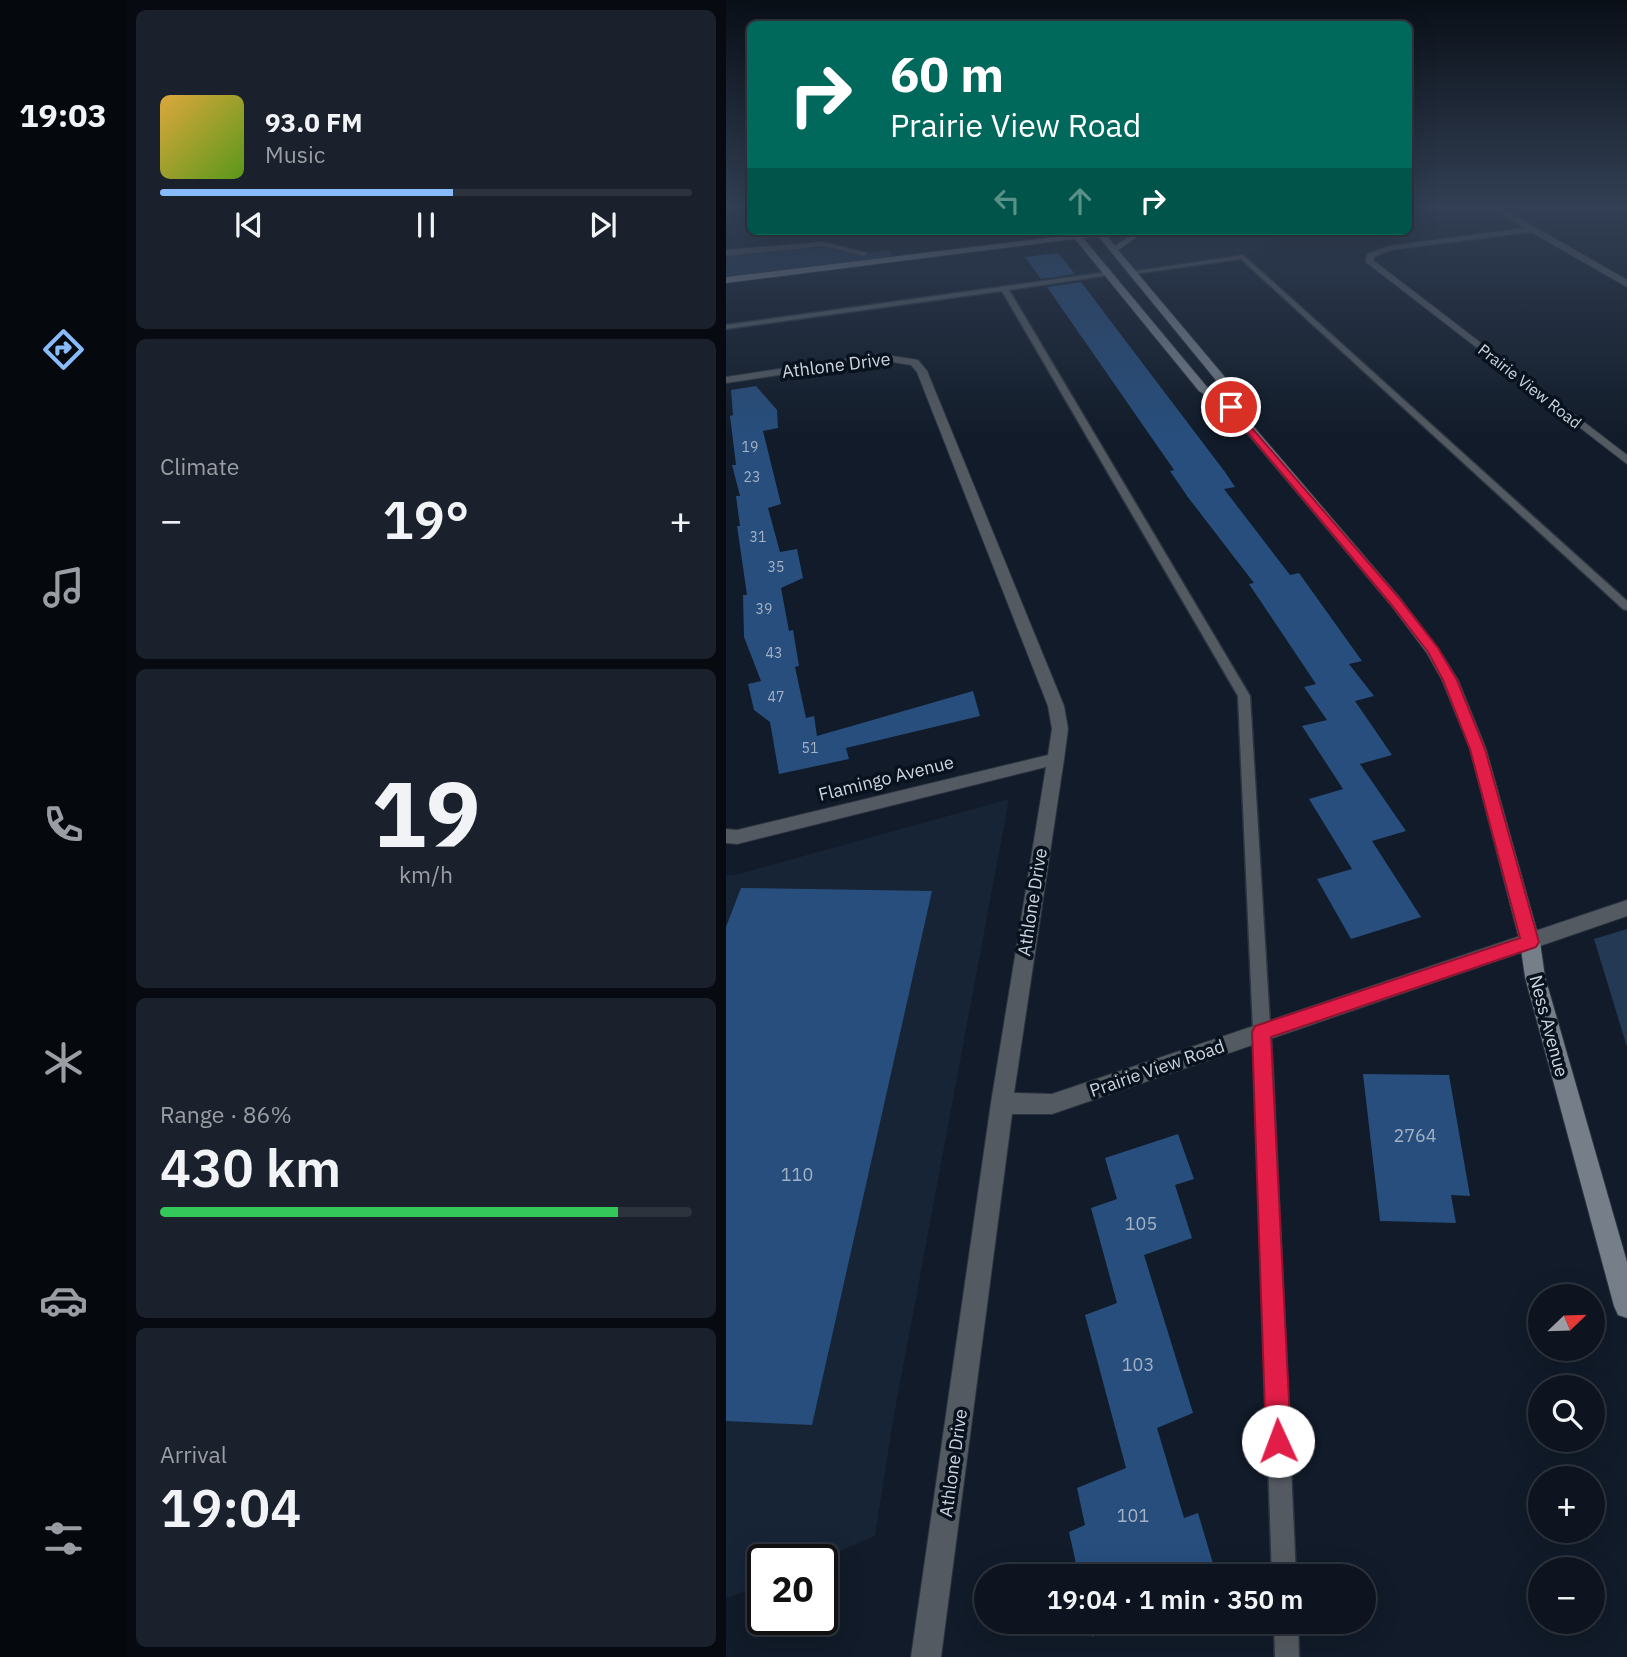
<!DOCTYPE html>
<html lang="en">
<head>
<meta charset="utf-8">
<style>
  body { margin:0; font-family:"IBM Plex Sans",sans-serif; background:#1b212c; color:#f1f3f6; height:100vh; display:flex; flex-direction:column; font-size:26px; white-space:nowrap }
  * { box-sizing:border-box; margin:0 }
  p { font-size:23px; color:#9a9ea4 }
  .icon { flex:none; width:38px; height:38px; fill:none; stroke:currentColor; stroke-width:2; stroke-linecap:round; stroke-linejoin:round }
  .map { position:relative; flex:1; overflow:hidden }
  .details { display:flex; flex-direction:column; gap:10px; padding:10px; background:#070b11; width:600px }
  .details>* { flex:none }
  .hud { position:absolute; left:21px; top:21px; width:665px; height:214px; border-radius:10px; box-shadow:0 7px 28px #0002,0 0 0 2px #2d333d; background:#00695c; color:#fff; overflow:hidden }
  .needle { width:46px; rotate:67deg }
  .controls { position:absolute; left:802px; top:1284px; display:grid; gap:14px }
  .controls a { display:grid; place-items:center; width:77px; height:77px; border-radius:50%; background:#0d141f; box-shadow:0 7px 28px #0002,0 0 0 2px #2d333d; font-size:35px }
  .speed { position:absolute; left:21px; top:1544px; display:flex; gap:14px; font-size:35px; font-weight:700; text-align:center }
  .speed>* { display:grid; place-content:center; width:91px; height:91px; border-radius:50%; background:#0d141f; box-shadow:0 7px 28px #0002,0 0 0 2px #2d333d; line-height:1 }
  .speed .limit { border:4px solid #111; border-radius:10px; background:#fff; color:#111 }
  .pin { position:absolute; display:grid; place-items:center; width:60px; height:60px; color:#fff; margin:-30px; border:4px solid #fff; border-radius:50%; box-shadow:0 2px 7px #0007 }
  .me { position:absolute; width:77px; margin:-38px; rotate:358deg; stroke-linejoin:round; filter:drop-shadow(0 0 5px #0008) }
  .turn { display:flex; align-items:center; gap:24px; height:147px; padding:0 28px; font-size:32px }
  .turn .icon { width:91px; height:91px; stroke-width:2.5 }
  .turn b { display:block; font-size:49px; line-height:60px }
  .lanes { display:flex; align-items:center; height:66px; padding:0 28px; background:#0003; justify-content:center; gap:35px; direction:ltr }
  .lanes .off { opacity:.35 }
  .big { font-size:52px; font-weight:600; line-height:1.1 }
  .details .card { flex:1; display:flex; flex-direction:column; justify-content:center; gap:10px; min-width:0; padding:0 24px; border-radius:10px; background:#1b212c }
  .details .dial { align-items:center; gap:0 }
  .dial b { font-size:91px; line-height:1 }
  .song { display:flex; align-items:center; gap:21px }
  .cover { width:84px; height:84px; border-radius:10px; background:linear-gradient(135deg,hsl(40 70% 55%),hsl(90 70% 35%)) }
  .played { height:7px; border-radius:4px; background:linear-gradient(90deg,#88bbfc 55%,#2d333d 55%) }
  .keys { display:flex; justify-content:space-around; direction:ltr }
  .heat { display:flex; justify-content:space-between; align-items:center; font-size:38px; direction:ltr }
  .charge { height:10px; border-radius:5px; background:linear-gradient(90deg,#34c759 86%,#2d333d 0) }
  .trip { position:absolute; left:248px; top:1564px; width:402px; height:70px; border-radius:35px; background:#0d141f; box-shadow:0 7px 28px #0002,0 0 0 2px #2d333d; font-weight:600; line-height:70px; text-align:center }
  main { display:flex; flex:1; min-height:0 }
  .menu { display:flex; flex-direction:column; width:126px; justify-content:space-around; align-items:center; background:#05080c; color:#9a9ea4 }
  .menu .icon { width:49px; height:49px }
  .menu .active { color:#88bbfc }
  .menu b { font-size:32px; color:#f1f3f6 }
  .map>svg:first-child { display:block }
</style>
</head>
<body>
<main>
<nav class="menu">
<b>19:03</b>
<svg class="icon active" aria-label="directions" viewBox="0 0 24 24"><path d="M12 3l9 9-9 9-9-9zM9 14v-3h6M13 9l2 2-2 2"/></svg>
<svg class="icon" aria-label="music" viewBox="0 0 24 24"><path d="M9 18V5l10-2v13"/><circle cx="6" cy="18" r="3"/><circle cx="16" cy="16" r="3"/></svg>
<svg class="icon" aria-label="phone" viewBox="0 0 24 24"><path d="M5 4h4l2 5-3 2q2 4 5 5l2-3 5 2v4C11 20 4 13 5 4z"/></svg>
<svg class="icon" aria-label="climate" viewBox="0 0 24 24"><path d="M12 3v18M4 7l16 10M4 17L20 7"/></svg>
<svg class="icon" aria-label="car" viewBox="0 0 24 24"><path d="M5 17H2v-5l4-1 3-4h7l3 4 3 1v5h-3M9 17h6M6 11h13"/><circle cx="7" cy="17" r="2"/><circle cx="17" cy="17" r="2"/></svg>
<svg class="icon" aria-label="filters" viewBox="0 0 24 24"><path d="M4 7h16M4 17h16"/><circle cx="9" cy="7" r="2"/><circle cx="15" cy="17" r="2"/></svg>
</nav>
<section class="details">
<div class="card">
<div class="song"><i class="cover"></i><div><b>93.0 FM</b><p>Music</p></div></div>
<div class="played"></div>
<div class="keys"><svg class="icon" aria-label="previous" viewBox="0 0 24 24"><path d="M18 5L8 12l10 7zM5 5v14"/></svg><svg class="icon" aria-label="pause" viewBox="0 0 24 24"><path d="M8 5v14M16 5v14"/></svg><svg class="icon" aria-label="next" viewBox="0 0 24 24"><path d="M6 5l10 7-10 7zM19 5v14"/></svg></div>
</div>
<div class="card"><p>Climate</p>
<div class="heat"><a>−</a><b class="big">19°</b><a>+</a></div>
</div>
<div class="card dial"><b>19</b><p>km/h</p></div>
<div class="card"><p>Range · 86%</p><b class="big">430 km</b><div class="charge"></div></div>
<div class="card"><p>Arrival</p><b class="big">19:04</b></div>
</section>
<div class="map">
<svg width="901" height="1657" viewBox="0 0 901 1657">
  <rect width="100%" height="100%" fill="#111b29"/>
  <!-- built -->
  <g fill="#162436">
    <path d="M 396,231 L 552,231 L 532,251 L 517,257 L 407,272 L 374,234 Z"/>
    <path d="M 283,799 L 167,1421 L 149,1536 L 95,1559 L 37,1559 L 37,1583 L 0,1599 L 0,875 L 9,875 Z"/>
  </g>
  <!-- green -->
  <g fill="#233954">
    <path d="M 97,244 L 138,253 L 164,250 L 168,259 L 0,280 L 0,253 Z"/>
    <path d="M 901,929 L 901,1047 L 868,939 Z"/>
  </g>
  <!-- building -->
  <g fill="#274e7d">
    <path d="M 332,253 L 349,274 L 315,279 L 299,257 Z"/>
    <path d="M 355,282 L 499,472 L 509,487 L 498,489 L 564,575 L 573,573 L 636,661 L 623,664 L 648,696 L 629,701 L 666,755 L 634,764 L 680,831 L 646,841 L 695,917 L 625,939 L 591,879 L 626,869 L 583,799 L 617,789 L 576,726 L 601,720 L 578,687 L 590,684 L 523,584 L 528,583 L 461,496 L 444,471 L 448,470 L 321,287 Z"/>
    <path d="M 30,386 L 51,410 L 52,428 L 37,431 L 55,504 L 42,508 L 54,552 L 71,549 L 77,578 L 55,588 L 63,631 L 67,630 L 73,666 L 69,667 L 80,718 L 88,716 L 91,736 L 247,691 L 254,716 L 120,748 L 123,759 L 53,774 L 44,722 L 28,710 L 22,684 L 35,681 L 18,637 L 17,595 L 21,595 L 11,526 L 14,526 L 10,496 L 14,496 L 6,465 L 10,465 L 4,416 L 7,415 L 5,390 Z"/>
    <path d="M 15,888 L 206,891 L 86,1425 L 0,1421 L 0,927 Z"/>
    <path d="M 637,1074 L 723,1075 L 744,1196 L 725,1195 L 730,1223 L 654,1221 Z"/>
    <path d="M 452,1134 L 468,1179 L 449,1185 L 466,1238 L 418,1255 L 467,1413 L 431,1428 L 458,1518 L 472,1513 L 491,1577 L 353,1577 L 343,1532 L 359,1525 L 351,1488 L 400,1468 L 359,1315 L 391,1303 L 365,1208 L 391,1199 L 379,1158 Z"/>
    <path d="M 363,1622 L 397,1622 L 366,1637 Z"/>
  </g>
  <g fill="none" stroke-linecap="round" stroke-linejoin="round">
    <defs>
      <g id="service">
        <path d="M 517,255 L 901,601 L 901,610 L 897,609 L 515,259 L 407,274 L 404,272 Z"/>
        <path d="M 382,272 L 384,275 L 283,290 L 524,696 L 547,1074 L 570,1577 L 546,1577 L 529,1074 L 512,696 L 276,291 L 0,329 L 0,325 Z"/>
        <path d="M 548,1622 L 572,1622 L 573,1657 L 549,1657 Z"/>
      </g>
      <g id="minor">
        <path d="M 764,207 L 774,207 L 901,280 L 901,287 L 805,232 L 665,250 L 648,257 L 648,261 L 901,455 L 901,464 L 640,262 L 641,254 L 663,246 L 798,228 Z"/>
        <path d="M 97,242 L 142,253 L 138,256 L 97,246 L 0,256 L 0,250 Z"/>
        <path d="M 154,354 L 192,360 L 201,371 L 338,706 L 342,729 L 338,759 L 288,1093 L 326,1094 L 901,900 L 901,916 L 326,1114 L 286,1114 L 215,1657 L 185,1657 L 265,1103 L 320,767 L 11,844 L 0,843 L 0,829 L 11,830 L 322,755 L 326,729 L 322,706 L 191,372 L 185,365 L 154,360 L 0,383 L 0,377 Z"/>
      </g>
      <path id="secondary" d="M 343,231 L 354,234 L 400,231 L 380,235 L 389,246 L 410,231 L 420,231 L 392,250 L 498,376 L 510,406 L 674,598 L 712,648 L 732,680 L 760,749 L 814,942 L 819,977 L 901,1262 L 901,1318 L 892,1315 L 888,1306 L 799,977 L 794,942 L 744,749 L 716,680 L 701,653 L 664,604 L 501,409 L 473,391 L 349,239 L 0,283 L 0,277 L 346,235 ZM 372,236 L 489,379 L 496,396 L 481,387 L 357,238 Z"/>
    </defs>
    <!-- service casing -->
    <use href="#service" stroke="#2b3542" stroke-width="3"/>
    <!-- minor casing -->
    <use href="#minor" stroke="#2b3542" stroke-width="2"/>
    <!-- secondary casing -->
    <use href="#secondary" stroke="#2b3542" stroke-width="2"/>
    <!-- service -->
    <use href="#service" fill="#545a61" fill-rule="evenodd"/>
    <!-- minor -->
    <use href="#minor" fill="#545a61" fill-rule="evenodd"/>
    <!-- secondary -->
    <use href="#secondary" fill="#757e89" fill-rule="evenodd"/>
  </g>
  <!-- sky -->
  <linearGradient id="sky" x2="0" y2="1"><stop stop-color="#090f17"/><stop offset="0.47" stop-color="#323f54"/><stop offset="1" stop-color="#323f54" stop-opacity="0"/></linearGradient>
  <rect width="901" height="439" fill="url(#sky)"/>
  <!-- route -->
  <path fill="#e11d48" stroke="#92132f" stroke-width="2" d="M 505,404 L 673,598 L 712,648 L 731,680 L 759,749 L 813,942 L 810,947 L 545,1037 L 565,1441 L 561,1449 L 552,1453 L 544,1449 L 540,1441 L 526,1032 L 529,1026 L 794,938 L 744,749 L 717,680 L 702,652 L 664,603 L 502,409 Z"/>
  <g text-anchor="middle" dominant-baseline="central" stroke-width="7" stroke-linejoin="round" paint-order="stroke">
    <!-- number labels -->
    <g font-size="14" fill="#a4b2c5">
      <text x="24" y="447">19</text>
      <text x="26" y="477">23</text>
      <text x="32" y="537">31</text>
      <text x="50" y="567">35</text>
      <text x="38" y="609">39</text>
      <text x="48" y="653">43</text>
      <text x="50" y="697">47</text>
      <text x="84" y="748">51</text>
    </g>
    <!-- far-street labels -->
    <g font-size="16" fill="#cdd4dd" stroke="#08121f">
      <text transform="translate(804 386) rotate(38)">Prairie View Road</text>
    </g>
    <!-- street labels -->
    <g font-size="18" fill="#cdd4dd" stroke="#08121f">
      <text transform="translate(110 365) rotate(-7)">Athlone Drive</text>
      <text transform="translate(160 778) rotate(-14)">Flamingo Avenue</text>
      <text transform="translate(306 902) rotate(-81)">Athlone Drive</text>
      <text transform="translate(823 1026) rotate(75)">Ness Avenue</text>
      <text transform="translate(431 1068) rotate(-19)">Prairie View Road</text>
      <text transform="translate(227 1463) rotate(-82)">Athlone Drive</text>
    </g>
    <!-- near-number labels -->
    <g font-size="18" fill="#a4b2c5">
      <text x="689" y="1135">2764</text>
      <text x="71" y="1174">110</text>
      <text x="415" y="1223">105</text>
      <text x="412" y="1364">103</text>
      <text x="407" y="1515">101</text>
    </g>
  </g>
</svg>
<div class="controls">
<a><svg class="needle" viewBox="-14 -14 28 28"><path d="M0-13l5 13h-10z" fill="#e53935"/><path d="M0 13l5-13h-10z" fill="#9a9ea4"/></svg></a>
<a><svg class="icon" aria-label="search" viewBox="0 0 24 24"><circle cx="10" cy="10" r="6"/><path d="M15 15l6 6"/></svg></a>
<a>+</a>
<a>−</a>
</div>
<div class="speed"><div class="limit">20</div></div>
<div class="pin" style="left:505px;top:407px;background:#d93025"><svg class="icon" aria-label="arrive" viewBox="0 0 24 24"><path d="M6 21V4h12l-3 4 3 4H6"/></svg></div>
<svg class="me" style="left:552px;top:1441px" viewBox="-20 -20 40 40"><circle r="19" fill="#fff"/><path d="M0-13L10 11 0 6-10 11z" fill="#e11d48"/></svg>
<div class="trip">19:04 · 1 min · 350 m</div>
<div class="hud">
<div class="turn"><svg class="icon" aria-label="right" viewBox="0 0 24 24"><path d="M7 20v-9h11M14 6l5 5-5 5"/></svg><div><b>60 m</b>Prairie View Road</div></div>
<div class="lanes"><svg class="icon off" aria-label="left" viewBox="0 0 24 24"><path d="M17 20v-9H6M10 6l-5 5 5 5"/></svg><svg class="icon off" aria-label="ahead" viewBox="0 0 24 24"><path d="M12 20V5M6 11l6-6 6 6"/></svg><svg class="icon" aria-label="right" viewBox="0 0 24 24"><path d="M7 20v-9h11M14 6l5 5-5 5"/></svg></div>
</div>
</div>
</main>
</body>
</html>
